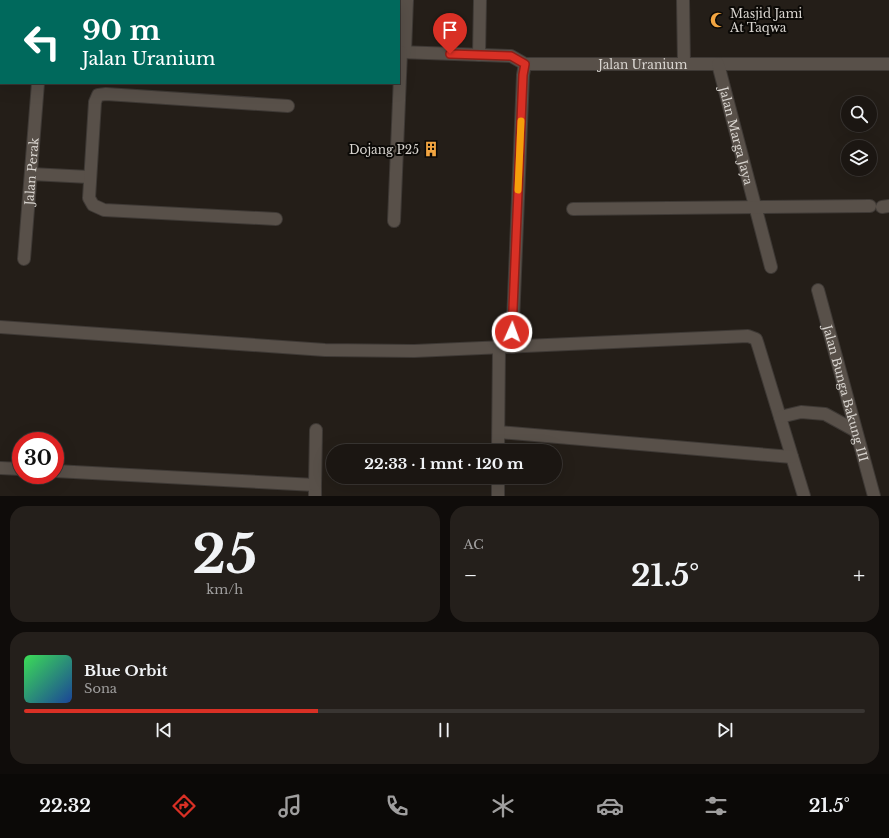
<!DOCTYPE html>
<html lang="id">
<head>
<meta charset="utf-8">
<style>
  body { margin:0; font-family:"Libre Baskerville",serif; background:#241f1b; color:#f1f3f6; height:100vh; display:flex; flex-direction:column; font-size:15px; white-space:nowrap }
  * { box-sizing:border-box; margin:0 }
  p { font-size:13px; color:#a09f9f }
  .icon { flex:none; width:22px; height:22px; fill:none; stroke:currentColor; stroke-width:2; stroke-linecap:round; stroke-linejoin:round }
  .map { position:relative; height:496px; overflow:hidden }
  .details { display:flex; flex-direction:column; gap:10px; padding:10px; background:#0f0c0a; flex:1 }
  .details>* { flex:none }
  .banner { position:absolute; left:0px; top:0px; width:400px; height:84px; box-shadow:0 4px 16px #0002,0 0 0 1px #393532; background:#00695c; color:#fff; overflow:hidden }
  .tools { position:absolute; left:841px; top:96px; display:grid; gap:8px }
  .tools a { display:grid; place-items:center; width:36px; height:36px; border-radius:50%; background:#1b1612; box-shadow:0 4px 16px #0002,0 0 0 1px #393532; font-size:20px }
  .speed { position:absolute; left:12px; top:432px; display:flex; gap:8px; font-size:20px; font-weight:700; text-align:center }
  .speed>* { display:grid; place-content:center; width:52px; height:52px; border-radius:50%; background:#1b1612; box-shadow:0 4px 16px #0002,0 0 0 1px #393532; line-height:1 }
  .speed .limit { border:6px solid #d22; background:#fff; color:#111 }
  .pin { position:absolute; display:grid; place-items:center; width:34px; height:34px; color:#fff; margin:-41px -17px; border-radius:50% 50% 50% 0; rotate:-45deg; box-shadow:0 0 4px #0007 }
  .pin .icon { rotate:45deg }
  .me { position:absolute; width:44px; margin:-22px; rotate:2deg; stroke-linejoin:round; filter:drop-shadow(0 0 3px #0008) }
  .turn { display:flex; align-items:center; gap:14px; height:84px; padding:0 16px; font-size:18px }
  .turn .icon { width:52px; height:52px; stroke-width:2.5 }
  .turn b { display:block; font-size:28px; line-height:34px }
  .big { font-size:30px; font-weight:700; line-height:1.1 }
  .details .widget { flex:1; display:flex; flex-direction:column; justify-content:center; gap:6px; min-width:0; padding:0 14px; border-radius:16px; background:#241f1b }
  .details .dial { align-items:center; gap:0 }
  .dial b { font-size:52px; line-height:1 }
  .song { display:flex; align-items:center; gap:12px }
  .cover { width:48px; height:48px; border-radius:6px; background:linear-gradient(135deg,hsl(130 70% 55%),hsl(220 70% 35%)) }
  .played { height:4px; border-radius:2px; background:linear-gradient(90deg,#d93025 35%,#393532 35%) }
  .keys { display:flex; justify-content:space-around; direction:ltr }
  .heat { display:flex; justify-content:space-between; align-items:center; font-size:22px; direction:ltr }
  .details .tiles { flex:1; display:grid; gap:10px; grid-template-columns:1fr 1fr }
  .widget:last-child { grid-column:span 2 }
  .trip { position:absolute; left:326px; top:444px; width:236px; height:40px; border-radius:20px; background:#1b1612; box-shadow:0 4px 16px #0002,0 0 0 1px #393532; font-weight:700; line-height:40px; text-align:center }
  .tab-bar { display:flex; height:64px; justify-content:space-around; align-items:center; background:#0b0907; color:#a09f9f }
  .tab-bar .icon { width:28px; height:28px }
  .tab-bar .on { color:#d93025 }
  .tab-bar b { font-size:18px; color:#f1f3f6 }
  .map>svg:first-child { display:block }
</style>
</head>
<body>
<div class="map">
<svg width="889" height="496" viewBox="0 0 889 496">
  <rect width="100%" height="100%" fill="#241e18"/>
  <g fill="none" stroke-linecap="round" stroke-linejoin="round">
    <defs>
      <g id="minor">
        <path d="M 683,0 L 684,64"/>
        <path d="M 43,1 L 43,0"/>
        <path d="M 124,1 L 124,0"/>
        <path d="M 195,1 L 195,0"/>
        <path d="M 265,1 L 265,0"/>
        <path d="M 336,1 L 336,0"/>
        <path id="s1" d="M 399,52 L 511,56 L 525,64 L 889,64"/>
        <path d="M 405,52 L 407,0"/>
        <path d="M 479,55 L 480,0"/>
        <path id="s2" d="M 718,64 L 771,267"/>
        <path d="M 31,174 L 89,177"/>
        <path d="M 882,207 L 889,206"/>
        <path d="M 573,209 L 870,206"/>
        <path d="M 276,219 L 104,210 L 93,205 L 89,198 L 95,102 L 98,95 L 106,94 L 288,106"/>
        <path d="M 394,221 L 401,52"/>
        <path id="s3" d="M 24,259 L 38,83"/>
        <path id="s4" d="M 818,290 L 874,496"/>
        <path d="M 0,327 L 325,350 L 414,351 L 748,336 L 756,339 L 758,345 L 804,496"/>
        <path d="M 512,347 L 523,75 L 525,64"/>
        <path d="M 780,417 L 801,412 L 825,414 L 856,431"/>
        <path d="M 499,432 L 792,457"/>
        <path d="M 498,451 L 499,348"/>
        <path d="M 0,468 L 21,469"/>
        <path d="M 55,471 L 315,485 L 315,496"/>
        <path d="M 315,485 L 316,430"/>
        <path d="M 498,496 L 498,477"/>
      </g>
    </defs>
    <!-- minor casing -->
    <use href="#minor" stroke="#3e3935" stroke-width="14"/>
    <!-- minor -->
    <use href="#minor" stroke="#585049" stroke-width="12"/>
  </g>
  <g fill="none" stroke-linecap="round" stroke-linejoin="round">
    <defs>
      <path id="route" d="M 450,54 L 511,56 L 525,64 L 523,75 L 512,332"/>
    </defs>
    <!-- route casing -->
    <use href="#route" stroke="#8d1f18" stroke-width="10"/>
    <!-- route -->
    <use href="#route" stroke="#d93025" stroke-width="7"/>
    <!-- slow -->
    <path stroke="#f59e0b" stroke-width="7" d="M 518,190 L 521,121"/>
  </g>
  <!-- icons -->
  <defs>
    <symbol id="mosque-bare" viewBox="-9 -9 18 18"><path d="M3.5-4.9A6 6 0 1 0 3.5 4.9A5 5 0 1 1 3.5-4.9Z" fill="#f2a541" stroke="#0b0906" stroke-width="2.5" paint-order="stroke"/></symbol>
    <symbol id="building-bare" viewBox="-9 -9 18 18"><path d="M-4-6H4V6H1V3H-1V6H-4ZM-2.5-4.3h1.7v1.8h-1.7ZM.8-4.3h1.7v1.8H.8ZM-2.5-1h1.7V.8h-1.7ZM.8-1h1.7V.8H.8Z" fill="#f2a541" stroke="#0b0906" stroke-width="2.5" paint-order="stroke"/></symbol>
  </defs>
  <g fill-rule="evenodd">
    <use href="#mosque-bare" x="707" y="9" width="22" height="22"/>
    <use href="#building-bare" x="420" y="138" width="22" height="22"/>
  </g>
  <g text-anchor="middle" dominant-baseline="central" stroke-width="4" stroke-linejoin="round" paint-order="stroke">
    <!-- poi labels -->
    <g font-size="12" fill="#d8d4cf" stroke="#0b0906" text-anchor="start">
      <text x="730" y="13">Masjid Jami<tspan x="730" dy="14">At Taqwa</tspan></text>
      <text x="419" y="149" text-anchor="end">Dojang P25</text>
    </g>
    <!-- street labels -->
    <g font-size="12" fill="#d8d4cf" stroke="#0b0906">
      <text stroke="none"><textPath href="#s1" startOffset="246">Jalan Uranium</textPath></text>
      <text stroke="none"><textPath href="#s2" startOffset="74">Jalan Marga Jaya</textPath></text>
      <text stroke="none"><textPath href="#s3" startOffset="88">Jalan Perak</textPath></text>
      <text stroke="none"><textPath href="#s4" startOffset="107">Jalan Bunga Bakung III</textPath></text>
    </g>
  </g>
</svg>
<div class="tools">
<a><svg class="icon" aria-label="search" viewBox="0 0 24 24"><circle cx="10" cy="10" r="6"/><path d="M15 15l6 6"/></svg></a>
<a><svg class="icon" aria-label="layers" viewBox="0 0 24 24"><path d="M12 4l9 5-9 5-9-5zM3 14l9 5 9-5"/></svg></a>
</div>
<div class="speed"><div class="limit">30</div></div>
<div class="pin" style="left:450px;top:54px;background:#d93025"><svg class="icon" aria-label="arrive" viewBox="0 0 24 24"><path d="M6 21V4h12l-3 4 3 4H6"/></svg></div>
<svg class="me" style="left:512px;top:332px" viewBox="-20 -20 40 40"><circle r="17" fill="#d93025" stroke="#fff" stroke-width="3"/><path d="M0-11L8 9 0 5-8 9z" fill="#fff"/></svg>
<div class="trip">22:33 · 1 mnt · 120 m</div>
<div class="banner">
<div class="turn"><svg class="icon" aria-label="left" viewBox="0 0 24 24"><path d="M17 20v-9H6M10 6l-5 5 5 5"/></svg><div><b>90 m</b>Jalan Uranium</div></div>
</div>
</div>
<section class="details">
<div class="tiles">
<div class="widget dial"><b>25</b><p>km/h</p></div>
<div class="widget"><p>AC</p>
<div class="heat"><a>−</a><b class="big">21.5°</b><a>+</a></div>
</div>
<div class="widget">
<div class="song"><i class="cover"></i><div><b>Blue Orbit</b><p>Sona</p></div></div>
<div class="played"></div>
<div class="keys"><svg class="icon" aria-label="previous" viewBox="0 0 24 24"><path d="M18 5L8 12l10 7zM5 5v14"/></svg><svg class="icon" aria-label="pause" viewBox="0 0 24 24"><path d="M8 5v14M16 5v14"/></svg><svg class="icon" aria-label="next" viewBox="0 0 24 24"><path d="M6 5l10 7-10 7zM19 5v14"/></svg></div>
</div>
</div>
</section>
<nav class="tab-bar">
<b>22:32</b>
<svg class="icon on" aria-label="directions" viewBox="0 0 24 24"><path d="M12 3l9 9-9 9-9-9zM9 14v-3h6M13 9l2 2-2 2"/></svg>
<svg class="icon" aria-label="music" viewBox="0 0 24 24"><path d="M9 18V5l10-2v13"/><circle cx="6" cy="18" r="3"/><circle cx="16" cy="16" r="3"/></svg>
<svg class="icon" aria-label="phone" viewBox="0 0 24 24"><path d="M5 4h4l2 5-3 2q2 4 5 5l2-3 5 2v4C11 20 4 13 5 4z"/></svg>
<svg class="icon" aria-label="climate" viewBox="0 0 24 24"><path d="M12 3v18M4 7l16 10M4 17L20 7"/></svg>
<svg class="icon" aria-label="car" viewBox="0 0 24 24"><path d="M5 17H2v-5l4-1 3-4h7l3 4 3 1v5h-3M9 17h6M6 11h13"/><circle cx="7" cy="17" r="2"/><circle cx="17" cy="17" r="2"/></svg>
<svg class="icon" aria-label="filters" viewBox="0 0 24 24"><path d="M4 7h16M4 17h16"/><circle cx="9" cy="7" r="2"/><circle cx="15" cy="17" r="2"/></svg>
<b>21.5°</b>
</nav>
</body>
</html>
